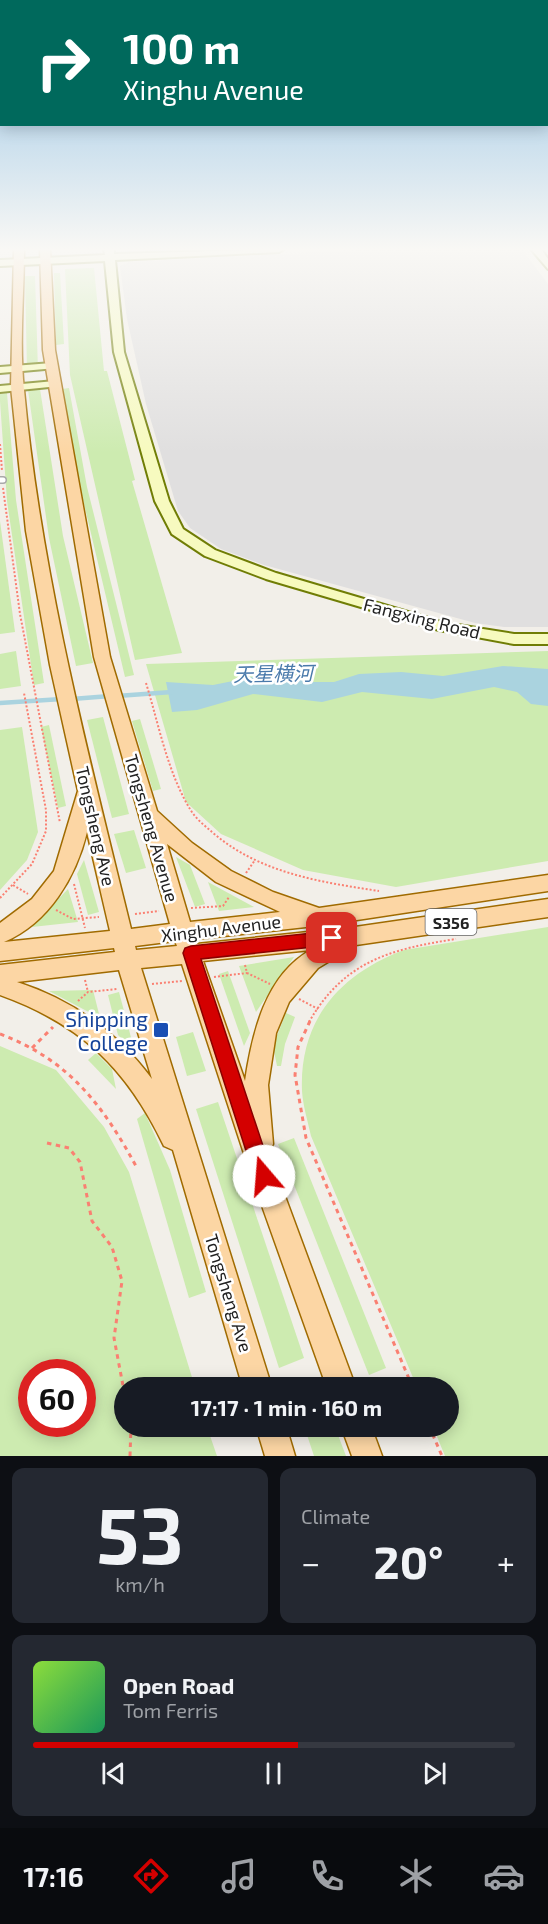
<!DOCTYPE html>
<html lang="en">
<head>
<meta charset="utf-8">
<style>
  body { margin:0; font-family:"Exo 2","Noto Sans SC",sans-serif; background:#242831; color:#f1f3f6; height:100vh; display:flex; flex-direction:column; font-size:22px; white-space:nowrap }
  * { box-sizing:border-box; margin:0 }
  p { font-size:20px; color:#9ea1a6 }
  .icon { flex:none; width:33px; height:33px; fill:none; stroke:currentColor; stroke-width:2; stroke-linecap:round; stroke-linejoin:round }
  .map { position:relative; height:1456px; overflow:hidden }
  .side { display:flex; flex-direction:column; gap:12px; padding:12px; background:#0d0f14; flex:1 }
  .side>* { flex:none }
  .banner { position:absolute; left:0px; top:0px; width:549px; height:126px; box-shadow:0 3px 15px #0003; background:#00695c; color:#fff; overflow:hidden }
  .speed { position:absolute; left:18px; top:1359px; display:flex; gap:12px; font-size:30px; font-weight:700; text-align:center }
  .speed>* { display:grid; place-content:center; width:78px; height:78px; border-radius:50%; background:#171b24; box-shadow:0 3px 15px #0003; line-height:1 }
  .speed .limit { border:9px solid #d22; background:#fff; color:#111 }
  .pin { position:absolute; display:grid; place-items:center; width:51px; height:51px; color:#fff; margin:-26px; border-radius:12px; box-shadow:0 3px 9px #0006 }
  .me { position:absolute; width:66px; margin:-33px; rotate:342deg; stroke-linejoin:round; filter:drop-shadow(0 0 4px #0008) }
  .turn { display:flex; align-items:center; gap:21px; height:126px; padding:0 24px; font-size:27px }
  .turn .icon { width:78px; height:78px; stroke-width:2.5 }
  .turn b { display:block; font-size:42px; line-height:51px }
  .big { font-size:45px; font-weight:700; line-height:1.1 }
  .side .tile { flex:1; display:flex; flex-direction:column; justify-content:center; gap:9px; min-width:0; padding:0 21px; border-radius:12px; background:#242831 }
  .side .dial { align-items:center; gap:0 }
  .dial b { font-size:78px; line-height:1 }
  .song { display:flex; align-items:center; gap:18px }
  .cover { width:72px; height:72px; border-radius:9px; background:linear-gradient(135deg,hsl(90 70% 55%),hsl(150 70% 35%)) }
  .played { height:6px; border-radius:3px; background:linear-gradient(90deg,#d40000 55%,#363941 55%) }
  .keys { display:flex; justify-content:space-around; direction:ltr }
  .heat { display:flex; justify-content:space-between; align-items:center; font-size:33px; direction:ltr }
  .side .tiles { flex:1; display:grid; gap:12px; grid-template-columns:1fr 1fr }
  .tile:last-child { grid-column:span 2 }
  .trip { position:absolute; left:114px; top:1377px; width:345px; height:60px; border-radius:30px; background:#171b24; box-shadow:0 3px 15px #0003; font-weight:700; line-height:60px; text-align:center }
  .dock { display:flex; height:96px; justify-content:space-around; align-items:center; background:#090b0e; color:#9ea1a6 }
  .dock .icon { width:42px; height:42px }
  .dock .current { color:#d40000 }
  .dock b { font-size:27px; color:#f1f3f6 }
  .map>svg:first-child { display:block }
</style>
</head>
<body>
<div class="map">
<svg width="548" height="1456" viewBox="0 0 548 1456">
  <rect width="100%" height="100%" fill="#f2efe9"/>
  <!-- residential -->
  <path fill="#e0dfdf" d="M 379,249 L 522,249 L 548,284 L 548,627 L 504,627 L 475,623 L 264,565 L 221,549 L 190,528 L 178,511 L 146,404 L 127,319 L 120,266 L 129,262 Z"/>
  <!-- grass -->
  <g fill="#cdebb0" fill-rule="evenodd">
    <path d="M 94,268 L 104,371 L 107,371 L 135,480 L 132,481 L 182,653 L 135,660 L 70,375 L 65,269 Z"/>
    <path d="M 54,273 L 60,273 L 64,344 L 56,345 Z"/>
    <path d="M 25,276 L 35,276 L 38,370 L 27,371 Z"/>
    <path d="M 69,388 L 87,487 L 134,675 L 125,677 L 80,487 L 62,389 Z"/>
    <path d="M 40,389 L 63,536 L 93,663 L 76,666 L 49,538 L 28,390 Z"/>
    <path d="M 7,393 L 16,500 L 44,683 L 34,685 L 7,501 L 0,401 L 0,394 Z"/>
    <path d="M 0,521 L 15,632 L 0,634 Z"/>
    <path d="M 16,651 L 21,686 L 0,689 L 0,654 Z"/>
    <path d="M 548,651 L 548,861 L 396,887 L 303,870 L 221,834 L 186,802 L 146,664 Z"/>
    <path d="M 103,717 L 129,814 L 112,818 L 87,720 Z"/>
    <path d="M 140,719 L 161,789 L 153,791 L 132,721 Z"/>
    <path d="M 49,725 L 66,806 L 58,808 L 41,727 Z"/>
    <path d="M 22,727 L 38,832 L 27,860 L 0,890 L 0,730 Z"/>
    <path d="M 134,830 L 146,868 L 126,873 L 114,834 Z"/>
    <path d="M 176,857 L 190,865 L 205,904 L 195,907 Z"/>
    <path d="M 84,860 L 99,912 L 88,915 L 77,874 Z"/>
    <path d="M 208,882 L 254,907 L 219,911 Z"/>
    <path d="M 68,889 L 78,922 L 32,927 Z"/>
    <path d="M 548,927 L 548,1456 L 445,1456 L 433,1427 L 448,1426 L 448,1388 L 417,1387 L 311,1136 C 308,1122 303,1106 302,1091 C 299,1020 340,974 404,950 Z"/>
    <path d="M 294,957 L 256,1012 L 239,966 Z"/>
    <path d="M 228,971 L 250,1033 L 244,1046 L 219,974 Z"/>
    <path d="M 93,990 L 100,1018 L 49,991 Z"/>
    <path d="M 119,992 L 133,1045 L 129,1046 L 118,1035 L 108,995 Z"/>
    <path d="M 286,1013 L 295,1017 L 285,1044 L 281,1066 L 277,1066 L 273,1046 Z"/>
    <path d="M 193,1032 L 206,1071 L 187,1076 L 176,1037 Z"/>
    <path d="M 0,1046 L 56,1070 L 104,1127 L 129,1172 L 195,1387 L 124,1388 L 124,1426 L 207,1427 L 217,1456 L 0,1456 ZM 32,1372 L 82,1372 L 82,1424 L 32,1424 Z"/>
    <path d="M 96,1053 L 112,1069 L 116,1089 L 88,1060 Z"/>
    <path d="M 218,1102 L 304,1358 L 279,1368 L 196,1109 Z"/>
    <path d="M 145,1113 L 170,1170 L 206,1292 L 189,1298 L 137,1119 Z"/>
    <path d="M 294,1138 L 386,1368 L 369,1375 L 278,1144 Z"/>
    <path d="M 325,1427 L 335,1427 L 346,1456 L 314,1456 L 307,1435 Z"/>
  </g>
  <!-- water -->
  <path fill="#aad3df" d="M 503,666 L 548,669 L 548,706 L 531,704 L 517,692 L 494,687 L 432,699 L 362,692 L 322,702 L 253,694 L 197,710 L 172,712 L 166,682 L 213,685 L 253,677 L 287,677 L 311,682 L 334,682 L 359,674 L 401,672 L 443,676 Z"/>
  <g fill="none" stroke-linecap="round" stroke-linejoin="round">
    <!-- stream -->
    <g stroke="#aad3df" stroke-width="4.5">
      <path d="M 117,696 L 172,692"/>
      <path d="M 72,699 L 110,696"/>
      <path d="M 0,703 L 62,699"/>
    </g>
    <defs>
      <path id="lane" d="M 0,480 L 3,480"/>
      <g id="secondary">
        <path d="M 104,249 L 114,249 L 114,254 L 284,249 L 279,252 L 115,260 L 124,352 L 169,501 L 183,529 L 215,550 L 276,573 L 445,623 L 514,634 L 548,634 L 548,644 L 514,644 L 439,630 L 266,579 L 205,556 L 172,534 L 155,501 L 114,352 L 105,261 L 0,266 L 0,260 L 105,255 Z"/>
        <path d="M 531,249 L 541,249 L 548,259 L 548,269 Z"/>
        <path d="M 52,363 L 56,364 L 56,368 L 0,373 L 0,367 Z"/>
        <path d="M 55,381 L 59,382 L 59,386 L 0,392 L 0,386 Z"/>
      </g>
      <g id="primary">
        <path d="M 14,249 L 24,249 C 24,295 19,344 24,390 C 41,573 87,750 131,929 L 170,924 L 94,657 L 43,350 L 40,249 L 50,249 L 55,350 L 110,657 L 157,811 L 192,843 L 231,871 L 273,892 L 319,908 L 548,875 L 548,891 L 324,925 L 196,939 L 197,944 L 355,927 L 548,899 L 548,917 L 356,945 L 318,968 L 289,1002 L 276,1033 L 268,1085 L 273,1144 L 269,1153 L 356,1388 L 327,1388 L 251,1175 L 182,964 L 141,968 L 272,1388 L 243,1388 L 173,1150 L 164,1146 C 127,1069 81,1024 0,995 L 0,965 L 115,952 L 114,948 L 0,961 L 0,923 L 32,899 L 54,871 L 78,791 L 50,665 L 26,531 L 11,387 ZM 87,832 L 110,931 L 4,942 C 49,923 76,877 87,832 ZM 167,844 L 216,882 L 280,912 L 190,922 ZM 175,941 L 177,946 L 136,950 L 135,946 ZM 311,950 C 265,975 252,1035 245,1081 L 203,961 ZM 119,970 L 152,1079 C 117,1032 73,1000 17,982 Z"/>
        <path d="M 256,1426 L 286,1426 L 295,1456 L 265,1456 Z"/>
        <path d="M 341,1426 L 371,1426 L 382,1456 L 352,1456 Z"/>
      </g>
    </defs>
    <!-- lane casing -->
    <use href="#lane" stroke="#a9a9a9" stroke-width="8"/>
    <!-- secondary casing -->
    <use href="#secondary" stroke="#707d05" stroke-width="4"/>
    <!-- primary casing -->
    <use href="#primary" stroke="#a06b00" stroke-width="3"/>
    <!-- path-far1 -->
    <g stroke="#fa8072" stroke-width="2" stroke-dasharray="2 2" stroke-linecap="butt">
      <path d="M 0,444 L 2,471"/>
      <path d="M 3,488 L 20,614 L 60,823"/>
      <path d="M 146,683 C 159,725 167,771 190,809 C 195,818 204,825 212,832 C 259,873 320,882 379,891"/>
      <path d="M 246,873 L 255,860"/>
      <path d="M 74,884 L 85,928"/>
      <path d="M 13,885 L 28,894"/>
      <path d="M 0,898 L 32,864 L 46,831 L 46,810 L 24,693"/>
      <path d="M 191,908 L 223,906 L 229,897"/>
      <path d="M 56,910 L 73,919 L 99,917"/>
      <path d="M 135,914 L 159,911"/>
      <path d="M 245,965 L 247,973 L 270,984"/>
      <path d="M 214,977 L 247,973"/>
      <path d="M 85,980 L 88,992"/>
      <path d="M 152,984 L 182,981"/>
      <path d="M 299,999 L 318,1009"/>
      <path d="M 78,1001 L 88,992 L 117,989"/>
      <path d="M 309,1022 C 344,961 391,949 456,939"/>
    </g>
    <!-- path -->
    <g stroke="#fa8072" stroke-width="3" stroke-dasharray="4.5 4.5" stroke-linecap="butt">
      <path d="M 310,1021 L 298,1047 L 295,1075 L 306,1138 L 413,1388"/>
      <path d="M 0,1034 C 69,1060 103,1105 137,1168"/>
      <path d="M 32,1048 L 53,1027"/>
      <path d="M 47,1143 L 69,1148 L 80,1162 L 92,1221 L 112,1247 L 122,1281 L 114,1338 L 124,1391"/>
      <path d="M 429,1426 L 442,1456"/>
      <path d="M 130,1456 L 131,1426"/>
    </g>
    <!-- lane -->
    <use href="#lane" stroke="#fff" stroke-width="5"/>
    <!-- secondary -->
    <use href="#secondary" fill="#f7fabf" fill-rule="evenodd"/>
    <!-- primary -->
    <use href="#primary" fill="#fcd6a4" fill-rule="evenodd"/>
  </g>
  <!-- sky -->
  <linearGradient id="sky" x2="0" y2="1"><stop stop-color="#8fc0e4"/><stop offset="0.55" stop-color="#f9f8f5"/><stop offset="1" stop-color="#f9f8f5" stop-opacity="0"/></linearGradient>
  <rect width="548" height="453" fill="url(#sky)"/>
  <!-- route -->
  <path fill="#d40000" stroke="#8a0000" stroke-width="1.5" d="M 332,931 L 337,933 L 340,938 L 337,943 L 332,945 L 201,959 L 273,1176 L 270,1182 L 264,1185 L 257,1182 L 254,1176 L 183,953 L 185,948 L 191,946 Z"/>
  <!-- markers -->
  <rect fill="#1a4fb4" stroke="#fff" stroke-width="2" x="153" y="1022" width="16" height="16" rx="3"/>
  <g text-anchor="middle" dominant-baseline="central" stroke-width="5" stroke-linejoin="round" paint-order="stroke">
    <!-- shield labels -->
    <rect fill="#fff" stroke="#646464" stroke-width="1.5" x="425.5" y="909" width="51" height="26" rx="4.5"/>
    <g font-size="16" font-weight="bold" fill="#222">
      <text x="451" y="922">S356</text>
    </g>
    <!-- street labels -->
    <g font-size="18" fill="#222" stroke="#fff">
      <text transform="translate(422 618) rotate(14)">Fangxing Road</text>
      <text transform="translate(96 826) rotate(77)">Tongsheng Ave</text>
      <text transform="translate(152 828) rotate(74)">Tongsheng Avenue</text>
      <text transform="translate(221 928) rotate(-7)">Xinghu Avenue</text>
      <text transform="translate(229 1293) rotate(73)">Tongsheng Ave</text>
    </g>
    <!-- water labels -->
    <g font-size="20" font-style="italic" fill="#4a7aab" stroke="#fff">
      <text transform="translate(273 673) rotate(-1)">天星横河</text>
    </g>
    <!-- near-transit labels -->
    <g font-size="21" fill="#164399" stroke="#fff" text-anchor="end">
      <text x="148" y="1018">Shipping<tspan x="148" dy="24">College</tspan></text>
    </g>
  </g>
</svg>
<div class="speed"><div class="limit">60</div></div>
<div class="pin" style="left:332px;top:938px;background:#d93025"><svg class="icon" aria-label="arrive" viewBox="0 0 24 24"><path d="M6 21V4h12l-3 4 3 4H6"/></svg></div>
<svg class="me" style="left:264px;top:1176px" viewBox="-20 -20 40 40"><circle r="19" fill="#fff"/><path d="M0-13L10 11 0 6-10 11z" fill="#d40000"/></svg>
<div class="trip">17:17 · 1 min · 160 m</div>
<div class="banner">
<div class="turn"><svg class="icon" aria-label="right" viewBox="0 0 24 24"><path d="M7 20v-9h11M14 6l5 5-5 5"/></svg><div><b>100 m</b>Xinghu Avenue</div></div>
</div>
</div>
<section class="side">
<div class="tiles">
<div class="tile dial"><b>53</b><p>km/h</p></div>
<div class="tile"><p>Climate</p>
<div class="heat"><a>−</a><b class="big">20°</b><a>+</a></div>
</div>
<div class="tile">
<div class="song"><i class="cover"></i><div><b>Open Road</b><p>Tom Ferris</p></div></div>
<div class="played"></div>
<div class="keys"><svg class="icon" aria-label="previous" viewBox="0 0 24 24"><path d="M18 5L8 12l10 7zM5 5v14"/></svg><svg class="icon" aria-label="pause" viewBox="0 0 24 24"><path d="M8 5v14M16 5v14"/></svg><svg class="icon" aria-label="next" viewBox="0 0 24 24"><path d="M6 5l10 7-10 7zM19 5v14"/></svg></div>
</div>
</div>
</section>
<nav class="dock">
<b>17:16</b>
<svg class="icon current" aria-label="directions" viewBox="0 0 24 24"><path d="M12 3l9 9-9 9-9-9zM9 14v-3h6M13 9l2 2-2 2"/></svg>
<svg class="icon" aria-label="music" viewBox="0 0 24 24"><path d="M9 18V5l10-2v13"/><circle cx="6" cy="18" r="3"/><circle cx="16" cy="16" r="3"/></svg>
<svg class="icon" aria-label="phone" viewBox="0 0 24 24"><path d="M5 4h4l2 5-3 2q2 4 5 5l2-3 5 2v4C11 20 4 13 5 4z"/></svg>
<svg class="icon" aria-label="climate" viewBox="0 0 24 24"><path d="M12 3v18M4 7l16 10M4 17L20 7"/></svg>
<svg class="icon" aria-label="car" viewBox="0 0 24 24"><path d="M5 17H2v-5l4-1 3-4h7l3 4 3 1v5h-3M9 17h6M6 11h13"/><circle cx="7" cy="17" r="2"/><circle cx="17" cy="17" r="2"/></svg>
</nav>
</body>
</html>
